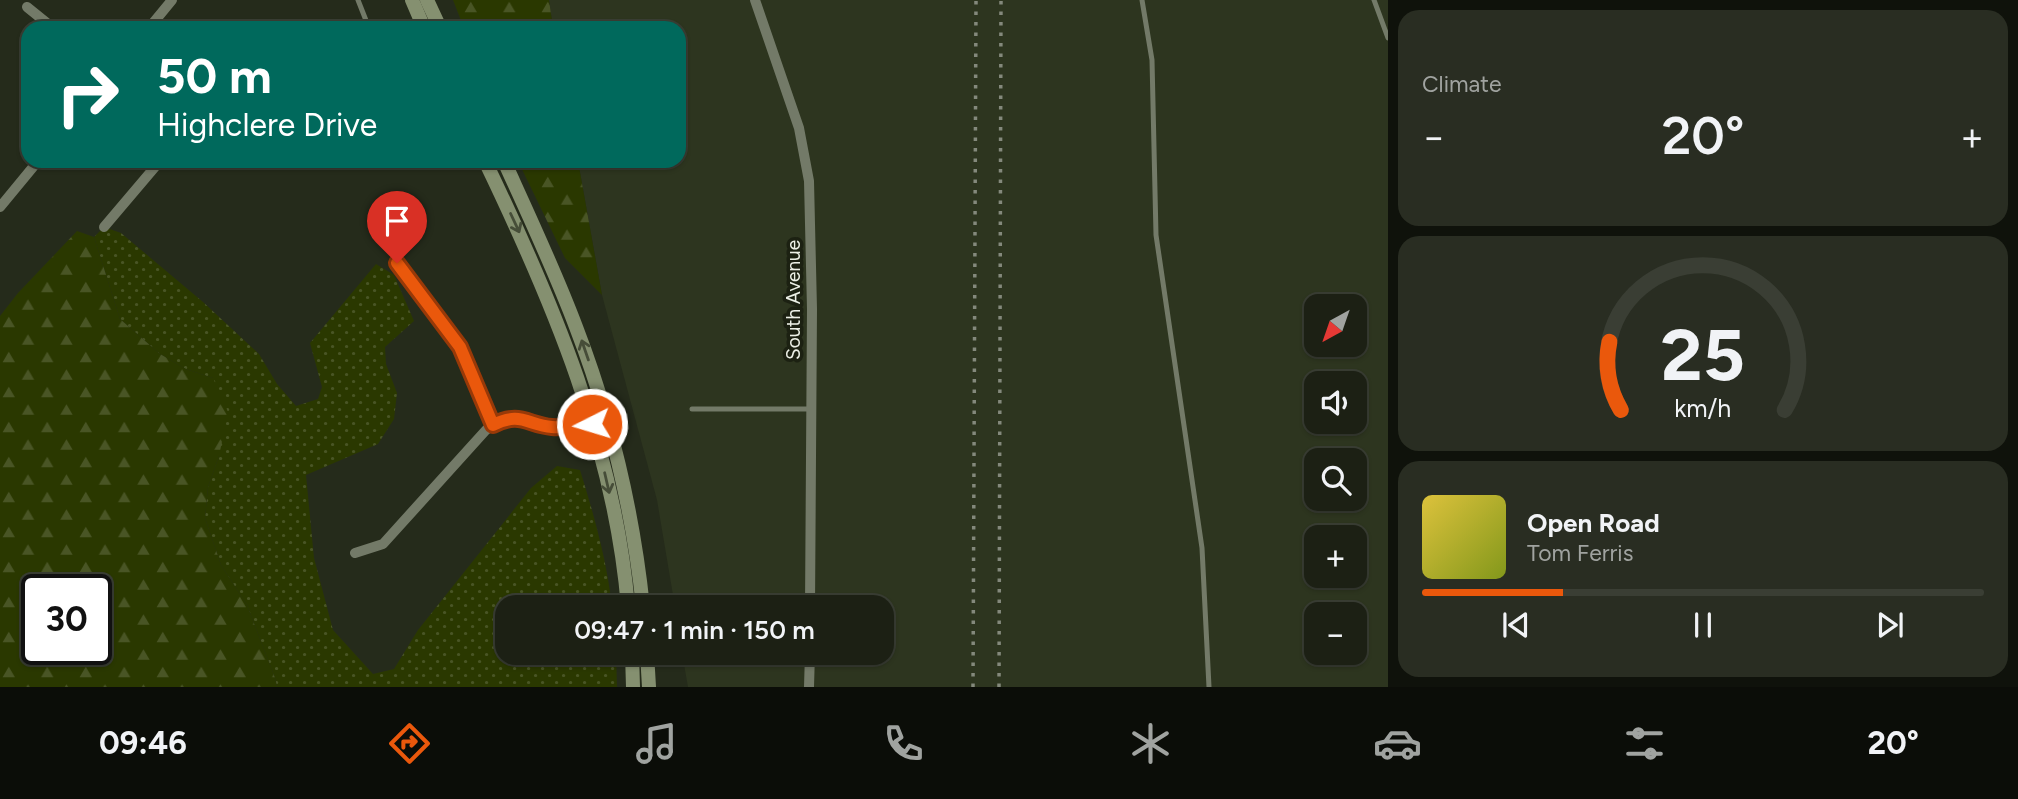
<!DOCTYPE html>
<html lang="en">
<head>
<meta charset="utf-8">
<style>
  body { margin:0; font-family:Figtree,sans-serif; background:#292d22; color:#f1f3f6; height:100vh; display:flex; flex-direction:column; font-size:26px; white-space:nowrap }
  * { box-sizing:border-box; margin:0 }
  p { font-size:23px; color:#a0a3a0 }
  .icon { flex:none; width:38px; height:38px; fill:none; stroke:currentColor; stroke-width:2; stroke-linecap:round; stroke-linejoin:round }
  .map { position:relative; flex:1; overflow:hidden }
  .panel { display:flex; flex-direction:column; gap:10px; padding:10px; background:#0f120b; width:630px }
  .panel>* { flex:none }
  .hud { position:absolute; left:21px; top:21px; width:665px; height:147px; border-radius:21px; box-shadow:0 2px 5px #0004,0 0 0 2px #3a3e34; background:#00695c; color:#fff; overflow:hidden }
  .needle { width:46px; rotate:220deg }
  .controls { position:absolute; left:1304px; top:294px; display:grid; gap:14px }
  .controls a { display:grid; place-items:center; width:63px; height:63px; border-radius:14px; background:#1c2014; box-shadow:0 2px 5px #0004,0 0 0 2px #3a3e34; font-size:35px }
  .speed { position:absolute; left:21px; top:574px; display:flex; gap:14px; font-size:35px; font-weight:700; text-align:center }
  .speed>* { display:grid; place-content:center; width:91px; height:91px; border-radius:50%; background:#1c2014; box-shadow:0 2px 5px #0004,0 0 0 2px #3a3e34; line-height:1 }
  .speed .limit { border:4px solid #111; border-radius:10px; background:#fff; color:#111 }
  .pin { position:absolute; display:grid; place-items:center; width:60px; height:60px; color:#fff; margin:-72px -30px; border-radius:50% 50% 50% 0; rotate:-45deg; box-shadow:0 0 7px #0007 }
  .pin .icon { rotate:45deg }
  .me { position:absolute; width:77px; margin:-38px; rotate:265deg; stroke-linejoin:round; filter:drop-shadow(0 0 5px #0008) }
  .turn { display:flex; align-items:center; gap:24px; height:147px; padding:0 21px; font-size:32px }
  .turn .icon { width:91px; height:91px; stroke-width:2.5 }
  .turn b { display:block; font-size:49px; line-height:60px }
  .big { font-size:52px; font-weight:600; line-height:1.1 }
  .panel .tile { flex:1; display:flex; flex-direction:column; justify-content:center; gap:10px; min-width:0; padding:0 24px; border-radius:21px; background:#292d22 }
  .panel .dial { align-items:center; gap:0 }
  .dial svg { height:182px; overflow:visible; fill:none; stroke:#3a3e34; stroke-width:7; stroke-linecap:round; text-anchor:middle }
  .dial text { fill:#f1f3f6; stroke:none }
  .song { display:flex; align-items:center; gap:21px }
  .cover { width:84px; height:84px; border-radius:10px; background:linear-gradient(135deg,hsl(50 70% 55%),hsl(70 70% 35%)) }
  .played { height:7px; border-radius:4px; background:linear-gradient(90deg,#ea580c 25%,#3a3e34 25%) }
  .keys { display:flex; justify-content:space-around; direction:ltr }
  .heat { display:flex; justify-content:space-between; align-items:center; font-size:38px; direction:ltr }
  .trip { position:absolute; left:495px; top:595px; width:399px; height:70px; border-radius:21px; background:#1c2014; box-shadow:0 2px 5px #0004,0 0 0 2px #3a3e34; font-weight:600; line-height:70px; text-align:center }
  .tab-bar { display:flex; height:112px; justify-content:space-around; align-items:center; background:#0b0d08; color:#a0a3a0 }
  .tab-bar .icon { width:49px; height:49px }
  .tab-bar .on { color:#ea580c }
  .tab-bar b { font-size:32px; color:#f1f3f6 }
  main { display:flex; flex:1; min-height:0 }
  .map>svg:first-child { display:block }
</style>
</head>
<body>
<main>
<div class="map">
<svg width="1388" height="687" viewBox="0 0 1388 687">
  <defs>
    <pattern id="grass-dots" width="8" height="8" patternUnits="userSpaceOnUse" patternTransform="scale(1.75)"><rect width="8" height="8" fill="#2a3800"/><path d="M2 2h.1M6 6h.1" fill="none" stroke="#495525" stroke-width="1.8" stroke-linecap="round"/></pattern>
    <pattern id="forest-firs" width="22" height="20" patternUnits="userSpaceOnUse" patternTransform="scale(1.75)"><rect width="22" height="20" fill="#2a3800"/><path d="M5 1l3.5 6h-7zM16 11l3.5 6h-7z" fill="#495525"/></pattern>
  </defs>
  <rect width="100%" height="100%" fill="#252b1b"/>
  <!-- built -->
  <path fill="#2d351f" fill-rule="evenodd" d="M 549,0 L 1388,0 L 1388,687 L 688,687 L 682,653 L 882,653 L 882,607 L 675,607 L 657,500 L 602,295 L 578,161 L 679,161 L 679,28 L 553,28 ZM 1316,306 L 1354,306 L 1354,345 L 1316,345 ZM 1316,383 L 1354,383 L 1354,422 L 1316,422 ZM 1316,460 L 1354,460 L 1354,499 L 1316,499 ZM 1316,537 L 1354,537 L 1354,576 L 1316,576 ZM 1316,614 L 1354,614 L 1354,653 L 1316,653 Z"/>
  <!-- grass -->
  <path fill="url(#grass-dots)" d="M 104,227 L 121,233 L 203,302 L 259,354 L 277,384 L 296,406 L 318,399 L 322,387 L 310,343 L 376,264 L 394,275 L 414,321 L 385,347 L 386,364 L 397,393 L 394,419 L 378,444 L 306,475 L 314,558 L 333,630 L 373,674 L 394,669 L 418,630 L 531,488 L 557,466 L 580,470 C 594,515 607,561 612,607 L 508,607 L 508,653 L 616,653 L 617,687 L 277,687 L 275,678 L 247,605 L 221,565 L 205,518 L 208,487 L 219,456 L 213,378 L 186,369 L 160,354 L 120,319 L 94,237 Z"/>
  <!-- forest -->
  <g fill="url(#forest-firs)" fill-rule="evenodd">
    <path d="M 453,0 L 549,0 L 553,28 L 464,28 Z"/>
    <path d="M 518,161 L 578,161 L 602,295 L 565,258 Z"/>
    <path d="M 77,231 L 94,237 L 120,319 L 160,354 L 186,369 L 213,378 L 228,412 L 219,456 L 208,487 L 205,518 L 221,565 L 247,605 L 275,678 L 277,687 L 0,687 L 0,316 L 18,293 ZM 37,590 L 96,590 L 96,649 L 37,649 Z"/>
  </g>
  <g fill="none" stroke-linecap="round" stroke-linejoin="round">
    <!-- service -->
    <g stroke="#737a68" stroke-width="5">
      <path d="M 358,0 L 369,28"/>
      <path d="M 1142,0 L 1152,60 L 1156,235 L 1202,548 L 1209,687"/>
      <path d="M 1374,0 L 1388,38"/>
      <path d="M 692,409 L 810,409"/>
    </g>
    <!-- minor -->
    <g stroke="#737a68" stroke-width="10">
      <path d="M 755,0 L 799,128 L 809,181 L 812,309 L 810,607"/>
      <path d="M 27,7 L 53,28"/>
      <path d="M 149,28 L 172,0"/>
      <path d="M 0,207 L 38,161"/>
      <path d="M 104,227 L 160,161"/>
      <path d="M 397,263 L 460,347 L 493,425"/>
      <path d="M 355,553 L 383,544 L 486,430 L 504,419 L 527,419 L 551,427 L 597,423"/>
      <path d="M 809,687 L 810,653"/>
    </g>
    <!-- secondary -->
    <g stroke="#859070" stroke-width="14">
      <path d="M 412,0 L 424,28"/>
      <path d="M 427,0 L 440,28"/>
      <path d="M 485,161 C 553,302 615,449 628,607"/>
      <path d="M 504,161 C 529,216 555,271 576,327 C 611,418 633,511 643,607"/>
      <path d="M 632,653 L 633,687"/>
      <path d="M 647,653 L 649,687"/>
    </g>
    <!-- rail -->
    <g stroke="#84897c" stroke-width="3.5" stroke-dasharray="3.5 7" stroke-linecap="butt">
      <path d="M 973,687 L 976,0"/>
      <path d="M 999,687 L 1001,0"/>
    </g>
  </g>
  <!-- one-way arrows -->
  <defs><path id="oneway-shaft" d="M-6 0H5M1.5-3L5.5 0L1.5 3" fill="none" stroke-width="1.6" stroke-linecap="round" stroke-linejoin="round" transform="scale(1.75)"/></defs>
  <g stroke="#464d38">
    <use href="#oneway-shaft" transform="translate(515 223) rotate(65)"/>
    <use href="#oneway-shaft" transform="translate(585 350) rotate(-109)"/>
    <use href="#oneway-shaft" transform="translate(607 483) rotate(77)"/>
  </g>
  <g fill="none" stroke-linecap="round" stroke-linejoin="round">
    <defs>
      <path id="route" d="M 397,263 L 460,347 L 493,425 C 520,411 528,425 552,427 C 565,428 579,425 592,424"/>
    </defs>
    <!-- route casing -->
    <use href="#route" stroke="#983908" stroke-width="18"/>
    <!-- route -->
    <use href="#route" stroke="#ea580c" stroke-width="12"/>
  </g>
  <g text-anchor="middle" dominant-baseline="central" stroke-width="7" stroke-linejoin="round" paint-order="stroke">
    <!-- street labels -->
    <g font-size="19" fill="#ecf0e6" stroke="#1c2112">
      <text transform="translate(793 300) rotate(-90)">South Avenue</text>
    </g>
  </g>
</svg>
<div class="controls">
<a><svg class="needle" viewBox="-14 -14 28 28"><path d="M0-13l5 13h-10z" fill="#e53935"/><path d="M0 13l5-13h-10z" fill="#a0a3a0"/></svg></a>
<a><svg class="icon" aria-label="sound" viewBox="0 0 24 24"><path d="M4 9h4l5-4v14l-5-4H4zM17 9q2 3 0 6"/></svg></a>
<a><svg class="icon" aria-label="search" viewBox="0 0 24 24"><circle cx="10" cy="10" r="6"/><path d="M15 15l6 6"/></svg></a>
<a>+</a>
<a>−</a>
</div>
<div class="speed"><div class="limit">30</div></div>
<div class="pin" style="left:397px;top:263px;background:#d93025"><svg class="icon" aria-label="arrive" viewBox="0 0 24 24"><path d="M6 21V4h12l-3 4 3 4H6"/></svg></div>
<svg class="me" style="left:592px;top:424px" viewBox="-20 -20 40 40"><circle r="17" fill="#ea580c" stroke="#fff" stroke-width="3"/><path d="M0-11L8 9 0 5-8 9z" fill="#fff"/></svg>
<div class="trip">09:47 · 1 min · 150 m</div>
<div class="hud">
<div class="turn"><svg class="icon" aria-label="right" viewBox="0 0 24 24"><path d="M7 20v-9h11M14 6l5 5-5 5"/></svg><div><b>50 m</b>Highclere Drive</div></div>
</div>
</div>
<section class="panel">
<div class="tile"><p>Climate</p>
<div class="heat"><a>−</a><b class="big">20°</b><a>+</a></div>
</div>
<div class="tile dial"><svg viewBox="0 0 100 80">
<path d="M14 69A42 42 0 1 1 86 69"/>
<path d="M14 69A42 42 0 0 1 9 39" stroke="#ea580c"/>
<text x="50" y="56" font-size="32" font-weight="700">25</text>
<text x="50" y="72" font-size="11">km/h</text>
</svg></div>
<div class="tile">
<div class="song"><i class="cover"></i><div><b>Open Road</b><p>Tom Ferris</p></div></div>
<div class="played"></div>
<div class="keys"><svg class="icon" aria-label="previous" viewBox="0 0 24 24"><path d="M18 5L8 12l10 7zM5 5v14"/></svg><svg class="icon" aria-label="pause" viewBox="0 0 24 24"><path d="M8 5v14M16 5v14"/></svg><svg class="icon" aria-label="next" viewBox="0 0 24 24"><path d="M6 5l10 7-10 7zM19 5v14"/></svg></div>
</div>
</section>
</main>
<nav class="tab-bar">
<b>09:46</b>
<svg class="icon on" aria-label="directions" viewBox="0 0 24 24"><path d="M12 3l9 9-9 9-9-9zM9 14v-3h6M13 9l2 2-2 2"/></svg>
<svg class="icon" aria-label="music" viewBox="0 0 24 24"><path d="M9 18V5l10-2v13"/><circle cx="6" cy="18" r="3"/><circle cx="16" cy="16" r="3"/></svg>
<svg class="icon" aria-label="phone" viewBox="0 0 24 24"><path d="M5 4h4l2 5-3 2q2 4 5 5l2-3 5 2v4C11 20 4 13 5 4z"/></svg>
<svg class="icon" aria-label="climate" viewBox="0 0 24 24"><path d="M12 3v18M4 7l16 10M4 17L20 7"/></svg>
<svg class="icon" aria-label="car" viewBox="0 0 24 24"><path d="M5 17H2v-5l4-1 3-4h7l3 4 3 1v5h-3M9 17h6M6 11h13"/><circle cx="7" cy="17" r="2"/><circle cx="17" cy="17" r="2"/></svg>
<svg class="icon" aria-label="filters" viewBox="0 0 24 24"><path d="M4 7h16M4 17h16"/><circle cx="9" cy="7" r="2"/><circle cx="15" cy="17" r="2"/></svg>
<b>20°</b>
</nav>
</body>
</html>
